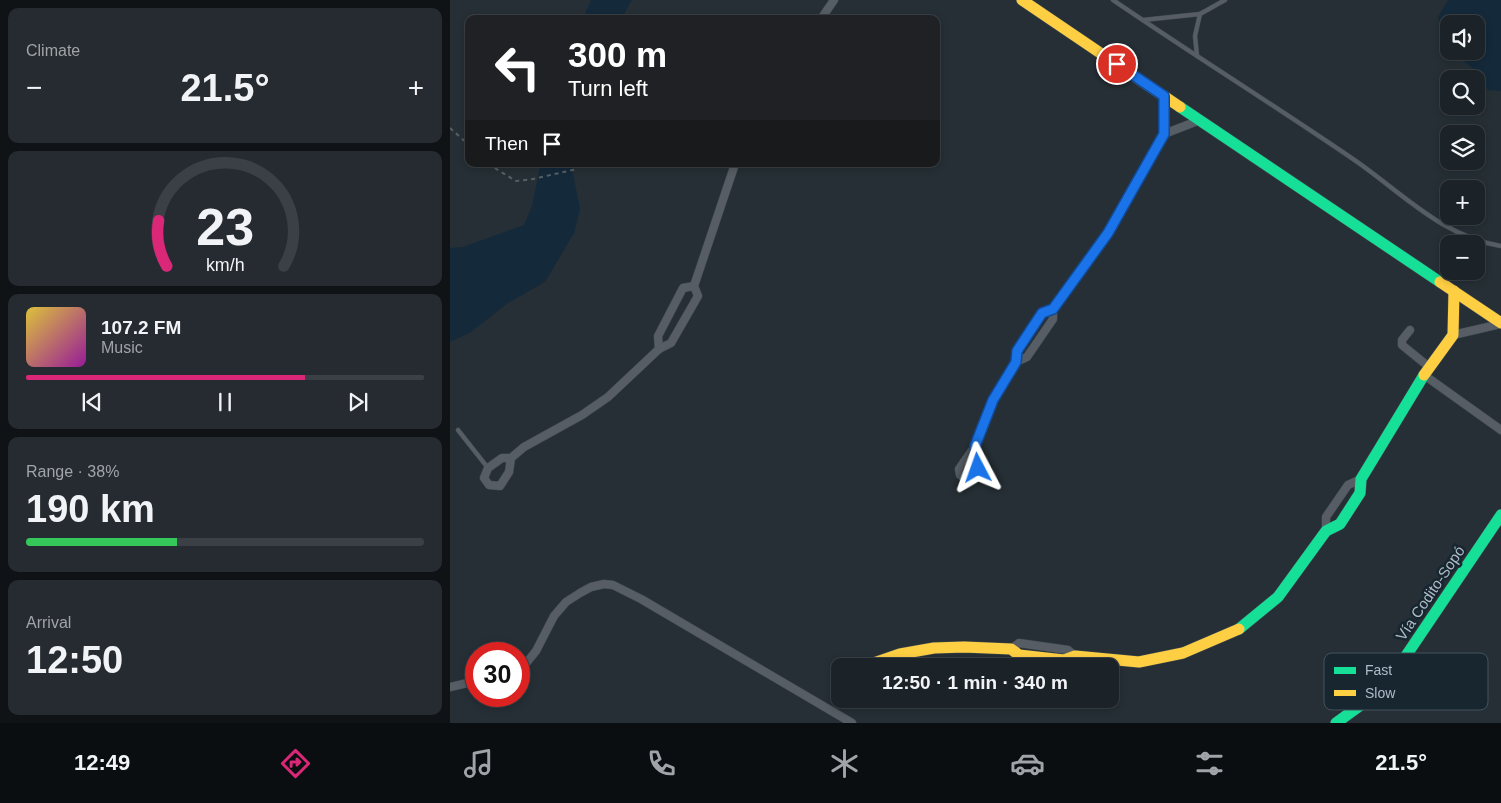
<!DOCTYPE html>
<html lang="en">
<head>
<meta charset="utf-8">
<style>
  body { margin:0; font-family:Helvetica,sans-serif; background:#252b30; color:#f1f3f6; height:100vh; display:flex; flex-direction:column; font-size:19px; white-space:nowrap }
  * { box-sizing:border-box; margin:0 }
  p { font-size:16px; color:#a0a4a8 }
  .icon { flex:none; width:28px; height:28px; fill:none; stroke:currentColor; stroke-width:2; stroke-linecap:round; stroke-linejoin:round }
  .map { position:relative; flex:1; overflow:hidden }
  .side { display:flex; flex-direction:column; gap:8px; padding:8px; background:#0f1316; width:450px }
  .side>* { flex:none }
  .guide { position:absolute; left:15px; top:15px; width:475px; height:152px; border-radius:10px; box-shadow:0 2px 8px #0003,0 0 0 1px #3a4045; background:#202124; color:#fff; overflow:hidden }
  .fabs { position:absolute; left:990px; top:15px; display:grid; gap:10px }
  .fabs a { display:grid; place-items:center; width:45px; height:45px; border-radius:10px; background:#1c2328; box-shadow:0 2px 8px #0003,0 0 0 1px #3a4045; font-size:25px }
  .speed { position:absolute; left:15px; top:642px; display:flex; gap:10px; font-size:25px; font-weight:700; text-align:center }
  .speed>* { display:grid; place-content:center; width:65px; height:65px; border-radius:50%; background:#1c2328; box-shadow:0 2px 8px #0003,0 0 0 1px #3a4045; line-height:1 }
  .speed .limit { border:8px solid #d22; background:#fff; color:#111 }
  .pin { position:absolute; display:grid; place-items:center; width:42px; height:42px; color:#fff; margin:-21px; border:2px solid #fff; border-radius:50%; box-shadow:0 1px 5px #0007 }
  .me { position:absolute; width:55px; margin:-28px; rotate:356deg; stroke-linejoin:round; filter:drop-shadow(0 0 4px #0008) }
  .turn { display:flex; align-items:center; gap:18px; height:105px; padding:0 20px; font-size:22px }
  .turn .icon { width:65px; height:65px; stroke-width:2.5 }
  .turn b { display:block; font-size:35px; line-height:42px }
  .then { display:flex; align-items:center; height:48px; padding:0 20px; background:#0003; gap:10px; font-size:19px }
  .big { font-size:38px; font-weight:800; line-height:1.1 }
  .side .widget { flex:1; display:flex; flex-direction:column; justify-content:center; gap:8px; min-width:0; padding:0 18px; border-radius:10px; background:#252b30 }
  .side .dial { align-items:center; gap:0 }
  .dial svg { height:130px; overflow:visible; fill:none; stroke:#3a4045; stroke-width:7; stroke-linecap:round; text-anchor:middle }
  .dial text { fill:#f1f3f6; stroke:none }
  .song { display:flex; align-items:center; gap:15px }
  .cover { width:60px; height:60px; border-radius:8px; background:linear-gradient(135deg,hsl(50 70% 55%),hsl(300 70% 35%)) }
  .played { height:5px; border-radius:2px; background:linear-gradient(90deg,#db2777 70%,#3a4045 70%) }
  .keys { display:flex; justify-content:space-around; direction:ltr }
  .heat { display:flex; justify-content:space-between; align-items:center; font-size:28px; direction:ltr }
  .charge { height:8px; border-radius:4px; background:linear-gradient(90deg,#34c759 38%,#3a4045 0) }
  .trip { position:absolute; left:381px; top:658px; width:288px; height:50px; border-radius:10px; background:#1c2328; box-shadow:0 2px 8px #0003,0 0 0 1px #3a4045; font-weight:800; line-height:50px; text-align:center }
  .dock { display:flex; height:80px; justify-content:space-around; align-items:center; background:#0b0e10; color:#a0a4a8 }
  .dock .icon { width:35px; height:35px }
  .dock .current { color:#db2777 }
  .dock b { font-size:22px; color:#f1f3f6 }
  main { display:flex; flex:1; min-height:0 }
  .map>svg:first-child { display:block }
</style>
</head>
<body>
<main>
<section class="side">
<div class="widget"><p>Climate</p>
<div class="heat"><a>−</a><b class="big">21.5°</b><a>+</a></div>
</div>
<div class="widget dial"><svg viewBox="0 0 100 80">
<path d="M14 69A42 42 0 1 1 86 69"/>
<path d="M14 69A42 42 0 0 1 9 41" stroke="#db2777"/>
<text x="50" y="56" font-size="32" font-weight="700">23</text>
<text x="50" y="72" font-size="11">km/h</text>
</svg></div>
<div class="widget">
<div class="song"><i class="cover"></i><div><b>107.2 FM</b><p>Music</p></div></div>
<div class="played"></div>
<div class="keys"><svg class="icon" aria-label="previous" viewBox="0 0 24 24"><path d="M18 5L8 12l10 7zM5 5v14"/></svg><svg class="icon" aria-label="pause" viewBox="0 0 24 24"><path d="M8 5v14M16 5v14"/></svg><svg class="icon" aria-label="next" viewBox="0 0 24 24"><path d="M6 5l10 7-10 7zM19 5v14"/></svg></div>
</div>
<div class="widget"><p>Range · 38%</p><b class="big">190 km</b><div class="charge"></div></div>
<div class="widget"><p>Arrival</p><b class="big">12:50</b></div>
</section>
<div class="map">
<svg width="1051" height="723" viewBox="0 0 1051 723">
  <rect width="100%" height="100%" fill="#252f35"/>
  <!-- water -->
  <g fill="#14293a">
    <path d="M 141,0 L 182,0 L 171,19 L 133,19 Z"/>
    <path d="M 998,0 L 1051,0 L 1051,91 L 1038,90 L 1025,70 L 1002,51 L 1026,51 L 1026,24 L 999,24 L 999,48 L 996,46 L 988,17 Z"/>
    <path d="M 88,164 L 121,164 L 130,209 L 124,233 L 95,282 L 58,303 L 21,332 L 0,342 L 0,248 L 13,247 L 74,225 L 82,206 L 90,167 Z"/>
  </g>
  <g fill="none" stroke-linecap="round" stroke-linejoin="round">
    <defs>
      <g id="lane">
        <path d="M 663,0 C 742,54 824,105 903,159 C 950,191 992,237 1051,246"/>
        <path d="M 693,20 L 750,14"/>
        <path d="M 747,56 L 745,36 L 750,14 L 775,0"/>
        <path d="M 8,430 L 38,468"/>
      </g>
      <g id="street">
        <path d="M 371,19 L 384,0"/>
        <path d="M 714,134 L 750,120"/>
        <path d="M 960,330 L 952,340 L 952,345 L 979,367"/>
        <path d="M 1003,335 L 1051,324"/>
        <path d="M 209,349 L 208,336 L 233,288 L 244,286"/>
        <path d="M 566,362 L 577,357 L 603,319 L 603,309 L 658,233 L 714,134 L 714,96"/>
        <path d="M 974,375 L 1051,430"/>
        <path d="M 525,446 L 528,472 L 523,479 L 516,479 L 510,475 L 509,469 L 525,446 L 543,400 L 566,362 L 567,351 L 592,313 L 603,309"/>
        <path d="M 61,458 L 59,472 L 50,486 L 39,485 L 34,478 L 38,468 L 52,458 L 61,458 L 74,447 L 132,415 L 158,397 L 209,349 L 221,343 L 248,296 L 244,286 L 285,164"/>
        <path d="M 876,531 L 876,517 L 898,485 L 911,479"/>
        <path d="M 561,649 L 569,643 L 618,650 L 625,656"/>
        <path d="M 69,672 L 86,651 L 104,616 L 116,602 L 130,593 L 141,587 L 154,584 L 163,585 L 191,599 L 402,723"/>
        <path d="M 390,676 L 390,683"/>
        <path d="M 0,687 L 26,681"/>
      </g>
      <g id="fast">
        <path d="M 730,107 L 990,282"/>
        <path d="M 789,629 L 828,597 L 876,531 L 890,524 L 910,493 L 911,479 L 974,375"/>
        <path d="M 886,723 L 926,694 L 941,678 L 1051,515"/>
      </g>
      <g id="slow">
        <path d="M 572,0 L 730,107"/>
        <path d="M 990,282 L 1051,323"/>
        <path d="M 974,375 L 1003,335 L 1004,291"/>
        <path d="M 403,666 L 411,663 L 418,665 L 450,654 L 484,648 L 514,647 L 561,649 L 569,655 L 614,660 L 625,656 L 689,662 L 733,653 L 789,629"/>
      </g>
    </defs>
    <!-- lane casing -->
    <use href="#lane" stroke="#424c51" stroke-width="5"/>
    <!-- street casing -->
    <use href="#street" stroke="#424c51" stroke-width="9"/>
    <!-- fast casing -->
    <use href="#fast" stroke="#424c51" stroke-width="12"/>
    <!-- slow casing -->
    <use href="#slow" stroke="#424c51" stroke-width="12"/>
    <!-- path -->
    <g stroke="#576065" stroke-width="2" stroke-dasharray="4 4" stroke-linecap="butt">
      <path d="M 0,128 L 19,145"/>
      <path d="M 38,164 L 66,181 L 83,179 L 127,169"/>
    </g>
    <!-- lane -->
    <use href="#lane" stroke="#565d64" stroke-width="4"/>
    <!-- street -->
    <use href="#street" stroke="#565d64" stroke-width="8"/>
    <!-- fast -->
    <use href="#fast" stroke="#16e098" stroke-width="11"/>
    <!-- slow -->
    <use href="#slow" stroke="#ffcf43" stroke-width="11"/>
  </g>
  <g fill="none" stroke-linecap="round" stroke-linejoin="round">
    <defs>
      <path id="route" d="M 528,468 L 525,446 L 543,400 L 566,362 L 567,351 L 592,313 L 603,309 L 658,233 L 714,134 L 714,96 L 667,64"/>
    </defs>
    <!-- route casing -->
    <use href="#route" stroke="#114b97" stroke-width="12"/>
    <!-- route -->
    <use href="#route" stroke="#1a73e8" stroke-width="9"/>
  </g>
  <g text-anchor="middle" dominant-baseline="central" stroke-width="5" stroke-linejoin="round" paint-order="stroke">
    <!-- street labels -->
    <g font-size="15" fill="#aebcc8" stroke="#182630">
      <text transform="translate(980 593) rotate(-56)">Vía Codito-Sopó</text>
    </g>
  </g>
  <!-- legend -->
  <rect x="874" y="653" width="164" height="57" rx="8" fill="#182630" stroke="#45535e" stroke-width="1"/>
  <rect x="884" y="667" width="22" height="7" fill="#16e098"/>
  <rect x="884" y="690" width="22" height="6" fill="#ffcf43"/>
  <g font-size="14" fill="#aebcc8">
    <text x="915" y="675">Fast</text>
    <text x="915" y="698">Slow</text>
  </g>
</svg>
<div class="fabs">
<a><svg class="icon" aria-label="sound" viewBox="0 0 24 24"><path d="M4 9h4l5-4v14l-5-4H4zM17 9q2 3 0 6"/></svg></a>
<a><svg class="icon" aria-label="search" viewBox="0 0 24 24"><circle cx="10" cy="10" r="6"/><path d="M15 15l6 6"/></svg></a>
<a><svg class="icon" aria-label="layers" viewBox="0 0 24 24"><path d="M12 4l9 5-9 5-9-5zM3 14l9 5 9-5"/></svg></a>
<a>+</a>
<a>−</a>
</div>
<div class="speed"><div class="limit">30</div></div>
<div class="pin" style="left:667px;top:64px;background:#d93025"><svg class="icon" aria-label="arrive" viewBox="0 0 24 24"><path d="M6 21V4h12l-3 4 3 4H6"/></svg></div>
<svg class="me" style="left:528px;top:468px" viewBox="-20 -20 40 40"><path d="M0-17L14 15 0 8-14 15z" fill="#1a73e8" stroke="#fff" stroke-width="4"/></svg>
<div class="trip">12:50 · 1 min · 340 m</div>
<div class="guide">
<div class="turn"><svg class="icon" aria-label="left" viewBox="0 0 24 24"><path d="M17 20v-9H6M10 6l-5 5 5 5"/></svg><div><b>300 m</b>Turn left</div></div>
<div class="then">Then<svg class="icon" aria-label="arrive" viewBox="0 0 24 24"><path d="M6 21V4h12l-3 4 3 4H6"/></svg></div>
</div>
</div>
</main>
<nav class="dock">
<b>12:49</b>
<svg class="icon current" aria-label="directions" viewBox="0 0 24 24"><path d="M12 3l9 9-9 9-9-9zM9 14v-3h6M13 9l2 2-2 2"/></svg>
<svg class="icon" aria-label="music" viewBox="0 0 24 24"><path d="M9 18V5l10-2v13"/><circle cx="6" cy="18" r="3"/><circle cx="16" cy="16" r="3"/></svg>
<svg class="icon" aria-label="phone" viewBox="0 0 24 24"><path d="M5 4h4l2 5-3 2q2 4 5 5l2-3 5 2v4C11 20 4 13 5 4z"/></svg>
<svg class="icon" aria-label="climate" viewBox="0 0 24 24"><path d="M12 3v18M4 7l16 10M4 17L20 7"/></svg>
<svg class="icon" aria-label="car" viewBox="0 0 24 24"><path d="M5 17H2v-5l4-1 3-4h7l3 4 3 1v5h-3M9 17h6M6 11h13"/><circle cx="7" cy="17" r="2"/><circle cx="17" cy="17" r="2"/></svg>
<svg class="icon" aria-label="filters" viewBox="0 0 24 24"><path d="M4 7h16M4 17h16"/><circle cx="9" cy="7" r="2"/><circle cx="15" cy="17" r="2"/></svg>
<b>21.5°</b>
</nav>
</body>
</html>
